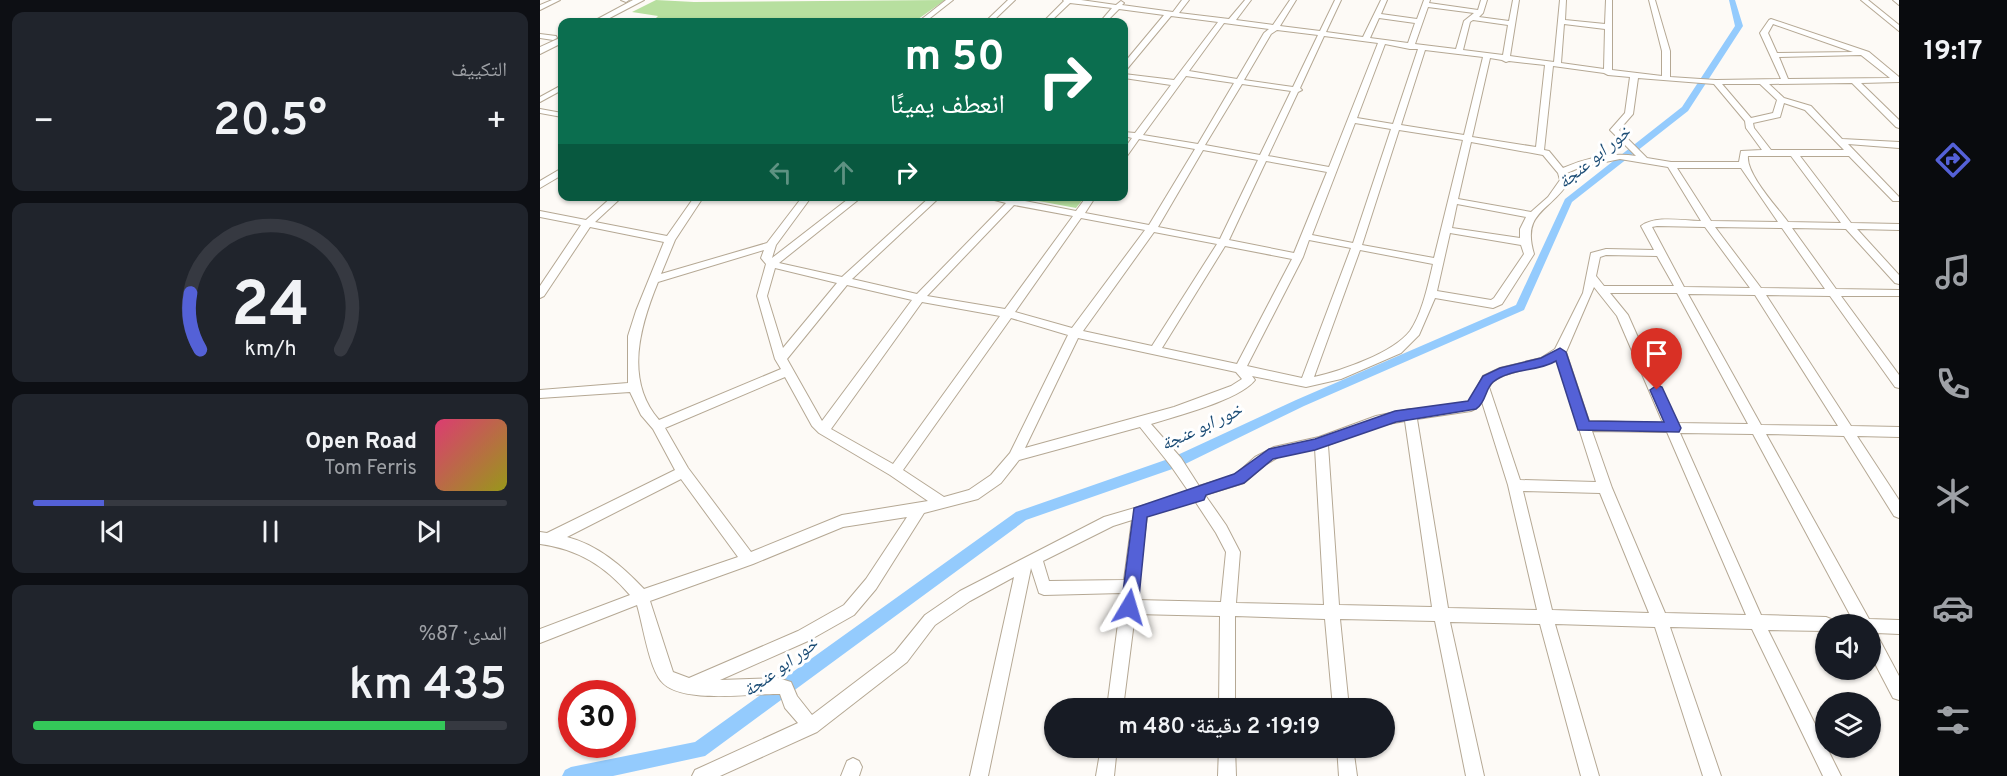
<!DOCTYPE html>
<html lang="ar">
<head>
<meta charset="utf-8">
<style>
  body { margin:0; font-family:Overpass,"Noto Naskh Arabic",sans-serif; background:#20242c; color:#f1f3f6; direction:rtl; height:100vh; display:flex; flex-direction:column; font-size:22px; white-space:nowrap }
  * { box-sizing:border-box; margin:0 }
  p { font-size:20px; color:#9ea1a6 }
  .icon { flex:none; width:33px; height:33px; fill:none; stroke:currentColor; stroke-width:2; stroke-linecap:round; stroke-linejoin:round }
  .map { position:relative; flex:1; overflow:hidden; direction:ltr }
  .drawer { display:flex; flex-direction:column; gap:12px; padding:12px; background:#0d0f14; width:540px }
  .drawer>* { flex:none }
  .hud { position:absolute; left:18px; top:18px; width:570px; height:183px; border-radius:12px; box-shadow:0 2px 4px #0004; direction:rtl; background:#0b6e4f; color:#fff; overflow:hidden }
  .fabs { position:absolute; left:1275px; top:614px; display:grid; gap:12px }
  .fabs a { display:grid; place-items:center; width:66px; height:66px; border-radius:50%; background:#171b24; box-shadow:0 2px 4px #0004; font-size:30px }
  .speed { position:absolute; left:18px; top:680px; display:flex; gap:12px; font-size:30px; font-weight:700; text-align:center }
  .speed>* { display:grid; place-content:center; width:78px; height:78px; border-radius:50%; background:#171b24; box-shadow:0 2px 4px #0004; line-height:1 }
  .speed .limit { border:9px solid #d22; background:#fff; color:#111 }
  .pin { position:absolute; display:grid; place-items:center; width:51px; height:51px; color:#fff; margin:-62px -26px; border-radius:50% 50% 50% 0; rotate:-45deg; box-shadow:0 0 6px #0007 }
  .pin .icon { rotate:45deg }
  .me { position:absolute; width:66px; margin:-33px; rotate:7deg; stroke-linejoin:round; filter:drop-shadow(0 0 4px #0008) }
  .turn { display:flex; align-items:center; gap:21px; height:126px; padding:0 24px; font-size:27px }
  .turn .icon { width:78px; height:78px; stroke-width:2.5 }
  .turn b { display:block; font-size:42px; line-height:51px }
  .lanes { display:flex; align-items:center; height:57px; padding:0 24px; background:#0003; justify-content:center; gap:30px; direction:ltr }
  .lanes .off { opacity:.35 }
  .big { font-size:45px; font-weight:600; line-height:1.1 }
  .drawer .card { flex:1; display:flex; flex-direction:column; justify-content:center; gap:9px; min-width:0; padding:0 21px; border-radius:12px; background:#20242c }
  .drawer .dial { align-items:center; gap:0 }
  .dial svg { height:156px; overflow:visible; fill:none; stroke:#363941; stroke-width:7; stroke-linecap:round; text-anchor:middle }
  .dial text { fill:#f1f3f6; stroke:none }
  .song { display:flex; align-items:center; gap:18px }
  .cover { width:72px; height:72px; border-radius:9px; background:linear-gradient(135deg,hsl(340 70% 55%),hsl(60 70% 35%)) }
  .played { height:6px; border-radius:3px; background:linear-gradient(90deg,#5461d7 15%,#363941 15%) }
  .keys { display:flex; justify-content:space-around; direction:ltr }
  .heat { display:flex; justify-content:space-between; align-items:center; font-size:33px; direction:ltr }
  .charge { height:9px; border-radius:4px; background:linear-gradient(90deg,#34c759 87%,#363941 0) }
  .trip { position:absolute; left:504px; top:698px; width:351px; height:60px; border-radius:30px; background:#171b24; box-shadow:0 2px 4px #0004; font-weight:600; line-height:60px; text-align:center; direction:rtl }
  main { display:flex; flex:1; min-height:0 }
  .tab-bar { display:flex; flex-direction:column; width:108px; justify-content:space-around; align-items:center; background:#090b0e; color:#9ea1a6 }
  .tab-bar .icon { width:42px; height:42px }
  .tab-bar .on { color:#5461d7 }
  .tab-bar b { font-size:27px; color:#f1f3f6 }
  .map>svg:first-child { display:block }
</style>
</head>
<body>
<main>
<nav class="tab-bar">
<b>19:17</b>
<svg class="icon on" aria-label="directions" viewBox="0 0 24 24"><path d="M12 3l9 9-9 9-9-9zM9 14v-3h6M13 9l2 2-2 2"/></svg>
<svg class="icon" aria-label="music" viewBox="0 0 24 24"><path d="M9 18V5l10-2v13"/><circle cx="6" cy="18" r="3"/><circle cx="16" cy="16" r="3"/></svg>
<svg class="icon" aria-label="phone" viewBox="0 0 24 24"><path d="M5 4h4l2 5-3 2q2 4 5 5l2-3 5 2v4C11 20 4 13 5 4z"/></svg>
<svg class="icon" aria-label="climate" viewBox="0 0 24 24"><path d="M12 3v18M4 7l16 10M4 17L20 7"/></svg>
<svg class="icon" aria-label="car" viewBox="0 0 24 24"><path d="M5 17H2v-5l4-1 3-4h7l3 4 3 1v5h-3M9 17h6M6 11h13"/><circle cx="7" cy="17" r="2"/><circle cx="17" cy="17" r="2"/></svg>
<svg class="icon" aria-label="filters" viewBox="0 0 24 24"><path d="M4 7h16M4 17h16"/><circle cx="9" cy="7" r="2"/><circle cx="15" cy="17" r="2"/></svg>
</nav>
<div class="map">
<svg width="1359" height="776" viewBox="0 0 1359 776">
  <rect width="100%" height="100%" fill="#fdfaf6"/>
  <!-- green -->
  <g fill="#b7df9f">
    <path d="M 116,0 L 154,2 L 405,0 L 374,22 L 138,22 L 140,21 L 114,20 L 118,16 L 92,12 Z"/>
    <path d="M 477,197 L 545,197 L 536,208 Z"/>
  </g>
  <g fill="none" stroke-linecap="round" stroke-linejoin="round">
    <!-- canal -->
    <path fill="#94cbfd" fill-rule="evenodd" d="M 1189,0 L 1195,0 L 1203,26 L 1148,111 L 1032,202 L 984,310 L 764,406 L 641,466 L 486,520 L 165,756 L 73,776 L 22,776 L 25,770 L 31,767 L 155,742 L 476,512 L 631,458 L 756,400 L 976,305 L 1025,199 L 1142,107 L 1195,26 Z"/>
    <defs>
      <g id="minor">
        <path d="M 12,0 L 20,0 L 0,10 L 0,5 Z"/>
        <path d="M 81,0 L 89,0 L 86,2 Z"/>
        <path d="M 406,0 L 413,0 L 385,22 L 378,22 Z"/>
        <path d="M 468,0 L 475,0 L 452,22 L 445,22 Z"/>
        <path d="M 523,0 L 541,0 L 576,5 L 581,1 L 584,3 L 582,5 L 633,12 L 642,0 L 649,0 L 639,13 L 689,19 L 705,0 L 711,0 L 696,20 L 733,25 L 750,0 L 756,0 L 740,26 L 780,31 L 795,0 L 801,0 L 786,32 L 823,37 L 841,0 L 847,0 L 841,14 L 877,19 L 884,0 L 890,0 L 889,3 L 938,10 L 941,0 L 947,0 L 943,13 L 939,17 L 969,21 L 973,0 L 979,0 L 970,56 L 1014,62 L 1020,0 L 1026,0 L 1025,20 L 1065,24 L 1066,0 L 1072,0 L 1072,70 L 1122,76 L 1122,51 L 1109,0 L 1115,0 L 1130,51 L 1130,77 L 1176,80 L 1241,79 L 1220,33 L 1229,20 L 1231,19 L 1329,52 L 1359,77 L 1359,82 L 1321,83 L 1359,120 L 1359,128 L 1356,127 L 1312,83 L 1229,84 L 1244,98 L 1271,106 L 1302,139 L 1359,142 L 1359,148 L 1308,144 L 1359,197 L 1359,201 L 1353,201 L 1309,156 L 1260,156 L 1311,223 L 1359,224 L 1359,230 L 1317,229 L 1359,275 L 1359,284 L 1355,283 L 1306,229 L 1252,228 L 1296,289 L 1359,290 L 1359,296 L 1301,296 L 1359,375 L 1359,388 L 1355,387 L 1290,296 L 1226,295 L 1311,426 L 1359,427 L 1359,437 L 1317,436 L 1359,500 L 1359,518 L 1354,516 L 1304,436 L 1226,434 L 1329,619 L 1359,620 L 1359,634 L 1336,633 L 1359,676 L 1359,700 L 1353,698 L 1330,654 L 1330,624 L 1315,624 L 1213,434 L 1140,433 L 1221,615 L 1286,617 L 1291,619 L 1294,624 L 1286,624 L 1286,631 L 1228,630 L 1301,776 L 1283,776 L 1212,629 L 1130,627 L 1181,776 L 1163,776 L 1115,627 L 1015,624 L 1059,776 L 1041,776 L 1000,624 L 910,622 L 944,776 L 926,776 L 895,621 L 800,619 L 809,708 L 793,708 L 785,619 L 695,616 L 695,708 L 679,708 L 680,616 L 595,614 L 583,708 L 567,708 L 582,593 L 504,595 L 499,593 L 491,568 L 448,776 L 430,776 L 474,577 L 430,601 L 395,625 L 367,662 L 277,732 L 180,776 L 152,776 L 155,770 L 258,723 L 245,708 L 240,694 C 212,693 140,705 121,681 C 109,667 103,625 97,605 L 0,643 L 0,629 L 90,595 C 65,566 38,549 0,544 L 0,532 L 7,533 L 135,470 L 113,429 L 101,415 L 90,392 L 0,398 L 0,390 L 88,383 L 88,336 L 96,311 L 124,242 L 50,227 L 4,296 L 0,298 L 0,286 L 41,225 L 0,217 L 0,211 L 46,220 L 73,196 L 83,196 L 55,222 L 127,236 L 155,196 L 164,196 L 135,240 L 121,274 L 227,243 L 263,196 L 272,196 L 236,245 L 232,258 L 312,196 L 323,196 L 239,263 L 302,277 L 391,196 L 401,196 L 312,279 L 377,294 L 466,203 L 439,196 L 460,196 L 536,211 L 547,196 L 556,196 L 545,213 L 609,225 L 655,149 L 599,139 L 587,156 L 584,157 L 584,149 L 592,138 L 584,136 L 584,132 L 595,133 L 631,85 L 584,78 L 584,74 L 634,80 L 678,22 L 631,16 L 587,69 L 584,69 L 584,63 L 624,15 L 579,9 L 566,22 L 560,22 L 572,8 L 530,3 L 510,22 L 503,22 L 524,1 ZM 888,7 L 934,13 L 924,21 L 916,49 L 875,44 ZM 839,18 L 875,23 L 868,43 L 830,38 ZM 933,20 L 968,25 L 963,55 L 923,50 L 930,22 ZM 684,23 L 729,29 L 724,33 L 697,79 L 649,71 ZM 1024,24 L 1065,29 L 1064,69 L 1021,63 ZM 1233,24 L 1313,52 L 1237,53 L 1228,33 ZM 737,30 L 778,35 L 753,87 L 704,80 L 731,34 ZM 784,36 L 838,43 L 789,167 L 728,156 L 758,92 L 762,90 L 760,88 ZM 845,44 L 870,49 L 878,49 L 853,124 L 817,118 ZM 885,50 L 943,57 L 924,135 L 861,125 ZM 1321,55 L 1350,78 L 1248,79 L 1239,57 ZM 950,58 L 962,60 L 966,62 L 969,61 L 1005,65 L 996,147 L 932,137 ZM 1013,66 L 1064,73 L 1068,75 L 1090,77 L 1085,113 L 1070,130 L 1096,156 C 1072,152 1046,158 1023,168 L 1009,151 L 1004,150 ZM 646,76 L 694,83 L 658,144 L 603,135 ZM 1098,78 L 1174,84 L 1205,121 L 1206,128 L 1222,150 L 1201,151 L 1199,162 L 1131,162 L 1107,158 L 1079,130 L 1093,114 ZM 702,84 L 751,91 L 720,155 L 665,145 ZM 1182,84 L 1220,84 L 1237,100 L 1233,113 L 1211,118 ZM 1244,103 L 1265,110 L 1304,150 L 1231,150 L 1214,128 L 1213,123 L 1240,117 ZM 815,123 L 851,129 L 813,243 L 772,235 ZM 859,130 L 923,140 L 894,258 L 822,245 ZM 931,142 L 1003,155 L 1018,173 L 1020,180 L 1008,197 L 991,212 L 918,199 ZM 663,150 L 718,160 L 680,239 L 618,227 ZM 1208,156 L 1251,156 L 1301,223 L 1248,222 C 1237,207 1206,174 1208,156 ZM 1080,159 L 1128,167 L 1161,221 C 1143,221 1116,215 1101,226 L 1114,250 L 1066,249 L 1051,253 L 1043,293 L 1015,349 L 1001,358 L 960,368 L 943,376 L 931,399 L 928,402 L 873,410 L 870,409 L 836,416 L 779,437 L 734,447 L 715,457 L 695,475 L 659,486 L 641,458 L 611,424 C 636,416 700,400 715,380 L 712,376 L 766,387 L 801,379 L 861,353 L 879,335 L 895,298 L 953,308 L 962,304 L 994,254 C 981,211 1011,212 1030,180 L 1027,173 L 1041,167 ZM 726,161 L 787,172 L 754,253 L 689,240 ZM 1137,168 L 1201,168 L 1238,222 L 1171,221 ZM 917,204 L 986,217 L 980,229 L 980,238 L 912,228 ZM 474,205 L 533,216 L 465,309 L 387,296 ZM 541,218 L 605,230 L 532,328 L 475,312 ZM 1117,226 L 1165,227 L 1210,288 L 1144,287 L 1112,227 ZM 1175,227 L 1242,228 L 1285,289 L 1221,288 ZM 614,232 L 677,244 L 612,346 L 543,331 ZM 910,233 L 981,245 L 984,254 L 954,298 L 951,300 L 897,291 ZM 769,240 L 811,248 L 762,378 L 707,366 L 763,257 ZM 685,246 L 752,259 L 697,364 L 622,348 ZM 224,250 L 221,258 L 226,264 L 217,296 L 235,359 L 241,369 L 119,420 C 84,380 100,326 118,282 ZM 820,250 L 893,264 C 888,285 882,314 870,331 C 853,353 801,371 774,377 ZM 1066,255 L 1117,256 L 1134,286 L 1064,286 L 1056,276 L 1060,257 ZM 235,268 L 297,283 L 243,348 L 227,296 ZM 307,285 L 372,300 L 282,421 L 247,359 ZM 1054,287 L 1077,316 L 1123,423 L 1049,421 L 1026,352 ZM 1070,293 L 1137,293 L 1208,424 L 1136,423 L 1088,315 ZM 1148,294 L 1215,295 L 1298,426 L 1221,425 ZM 382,302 L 460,316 L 353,464 L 291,429 ZM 471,318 L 528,335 L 470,453 L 451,475 L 429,490 L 404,497 L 363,470 ZM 538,338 L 696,372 L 702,379 L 691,386 L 634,407 L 485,448 ZM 1017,359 L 1056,482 L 980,480 L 949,387 C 957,370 1000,370 1017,359 ZM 245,377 L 272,426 L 279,433 L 350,475 L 388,501 L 302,515 L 211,552 L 148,468 L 125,428 ZM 942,402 L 968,485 L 997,610 L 908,608 L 877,419 L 931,411 L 935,409 ZM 865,421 L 892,607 L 799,605 L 788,445 L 837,426 ZM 600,427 L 631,466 L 649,492 L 564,517 L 420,591 L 385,615 L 355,652 L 272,715 L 257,696 L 251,682 L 238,678 L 180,680 L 268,641 L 314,615 L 336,589 L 384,513 L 438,499 L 461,483 L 479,460 ZM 1052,431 L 1127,432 L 1206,615 L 1125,613 L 1072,488 ZM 775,448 L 784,605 L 696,603 L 700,552 L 686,525 L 665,495 L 704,483 L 725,465 L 742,455 ZM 141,479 L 198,557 L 104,589 C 82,566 58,545 27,537 ZM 983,491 L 1060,493 L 1109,613 L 1012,610 ZM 655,501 L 676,533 L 686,552 L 681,602 L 596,600 L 607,516 ZM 367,517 L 326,579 L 304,605 L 258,631 L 149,678 L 133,672 L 110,601 L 213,564 L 303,527 ZM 592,520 L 584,580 L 509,581 L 503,561 L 573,526 Z"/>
        <path d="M 1321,0 L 1328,0 L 1359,25 L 1359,31 Z"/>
        <path d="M 1353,0 L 1359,0 L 1359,5 Z"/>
        <path d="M 0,34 L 16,36 L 17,38 L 13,40 L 0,38 Z"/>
        <path d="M 22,85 L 22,90 L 0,102 L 0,97 Z"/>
        <path d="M 0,109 L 22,113 L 22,117 L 0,113 Z"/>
        <path d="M 22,168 L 22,175 L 0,188 L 0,181 Z"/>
        <path d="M 561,747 L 577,747 L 574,776 L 556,776 Z"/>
        <path d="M 679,747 L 695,747 L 696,776 L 678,776 Z"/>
        <path d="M 797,747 L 813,747 L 817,776 L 799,776 Z"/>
        <path d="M 313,758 L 319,761 L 322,767 L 319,776 L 301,776 L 307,761 Z"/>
      </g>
      <g id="major">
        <path d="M 93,0 L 104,0 L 62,22 L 52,22 Z"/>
        <path d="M 22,37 L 22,43 L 0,54 L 0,47 Z"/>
      </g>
    </defs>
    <!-- minor casing -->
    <use href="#minor" stroke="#b5a894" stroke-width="2"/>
    <!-- major casing -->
    <use href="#major" stroke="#b5a894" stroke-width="2"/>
    <!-- minor -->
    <use href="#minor" fill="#fff" fill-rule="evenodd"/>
    <!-- major -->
    <use href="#major" fill="#fff" fill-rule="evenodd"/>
  </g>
  <!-- route -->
  <path fill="#5461d7" stroke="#373f8c" stroke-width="1.5" d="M 1020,348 L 1026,352 L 1049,421 L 1124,422 L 1110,390 L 1117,385 L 1122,387 L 1141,428 L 1139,432 L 1038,430 L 1016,361 C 998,372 970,368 953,382 C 945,389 946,403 936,409 L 856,422 L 775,450 L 733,459 L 704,483 L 666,495 L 664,500 L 607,517 L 598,607 L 595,612 L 589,614 L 583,612 L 581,607 L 594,508 L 694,474 L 729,449 L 775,439 L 855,411 L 928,401 L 943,376 L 960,368 L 1001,358 Z"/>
  <g text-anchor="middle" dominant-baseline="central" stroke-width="6" stroke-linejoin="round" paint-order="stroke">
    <!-- water labels -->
    <g font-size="18" font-style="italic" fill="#1b4c75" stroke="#fff">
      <text transform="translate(1055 158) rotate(-39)">خور ابو عنجة</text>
      <text transform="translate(662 428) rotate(-25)">خور ابو عنجة</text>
      <text transform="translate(241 668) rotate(-36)">خور ابو عنجة</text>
    </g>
  </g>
</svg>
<div class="fabs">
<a><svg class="icon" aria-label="sound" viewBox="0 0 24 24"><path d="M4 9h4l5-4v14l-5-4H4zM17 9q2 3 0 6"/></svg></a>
<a><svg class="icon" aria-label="layers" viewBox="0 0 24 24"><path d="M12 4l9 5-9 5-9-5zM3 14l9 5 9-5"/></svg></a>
</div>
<div class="speed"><div class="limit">30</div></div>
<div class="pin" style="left:1117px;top:390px;background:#d93025"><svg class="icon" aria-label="arrive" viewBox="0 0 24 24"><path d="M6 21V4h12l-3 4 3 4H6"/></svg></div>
<svg class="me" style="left:589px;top:607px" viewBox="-20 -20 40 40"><path d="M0-17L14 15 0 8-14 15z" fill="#5461d7" stroke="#fff" stroke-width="4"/></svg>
<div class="trip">19:19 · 2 دقيقة · 480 m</div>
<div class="hud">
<div class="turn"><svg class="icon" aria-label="right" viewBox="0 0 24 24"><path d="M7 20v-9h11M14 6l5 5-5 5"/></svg><div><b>50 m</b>انعطف يمينًا</div></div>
<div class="lanes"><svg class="icon off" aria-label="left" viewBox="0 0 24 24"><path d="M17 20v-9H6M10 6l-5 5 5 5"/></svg><svg class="icon off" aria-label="ahead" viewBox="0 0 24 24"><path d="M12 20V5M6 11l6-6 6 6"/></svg><svg class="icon" aria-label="right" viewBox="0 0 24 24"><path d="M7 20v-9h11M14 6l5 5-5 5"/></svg></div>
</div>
</div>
<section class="drawer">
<div class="card"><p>التكييف</p>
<div class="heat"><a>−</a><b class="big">20.5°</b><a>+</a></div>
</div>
<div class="card dial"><svg viewBox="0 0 100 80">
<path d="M14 69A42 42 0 1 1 86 69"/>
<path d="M14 69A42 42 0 0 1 9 40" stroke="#5461d7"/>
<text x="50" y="56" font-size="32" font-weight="700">24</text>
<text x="50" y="72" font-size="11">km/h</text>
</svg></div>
<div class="card">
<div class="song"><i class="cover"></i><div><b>Open Road</b><p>Tom Ferris</p></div></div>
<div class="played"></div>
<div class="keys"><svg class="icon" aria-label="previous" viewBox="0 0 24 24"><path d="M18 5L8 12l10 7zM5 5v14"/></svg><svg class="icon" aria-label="pause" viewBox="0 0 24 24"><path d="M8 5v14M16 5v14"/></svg><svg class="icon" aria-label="next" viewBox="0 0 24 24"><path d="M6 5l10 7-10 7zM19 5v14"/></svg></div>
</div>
<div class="card"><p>المدى · 87%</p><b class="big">435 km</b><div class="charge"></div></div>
</section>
</main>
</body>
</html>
